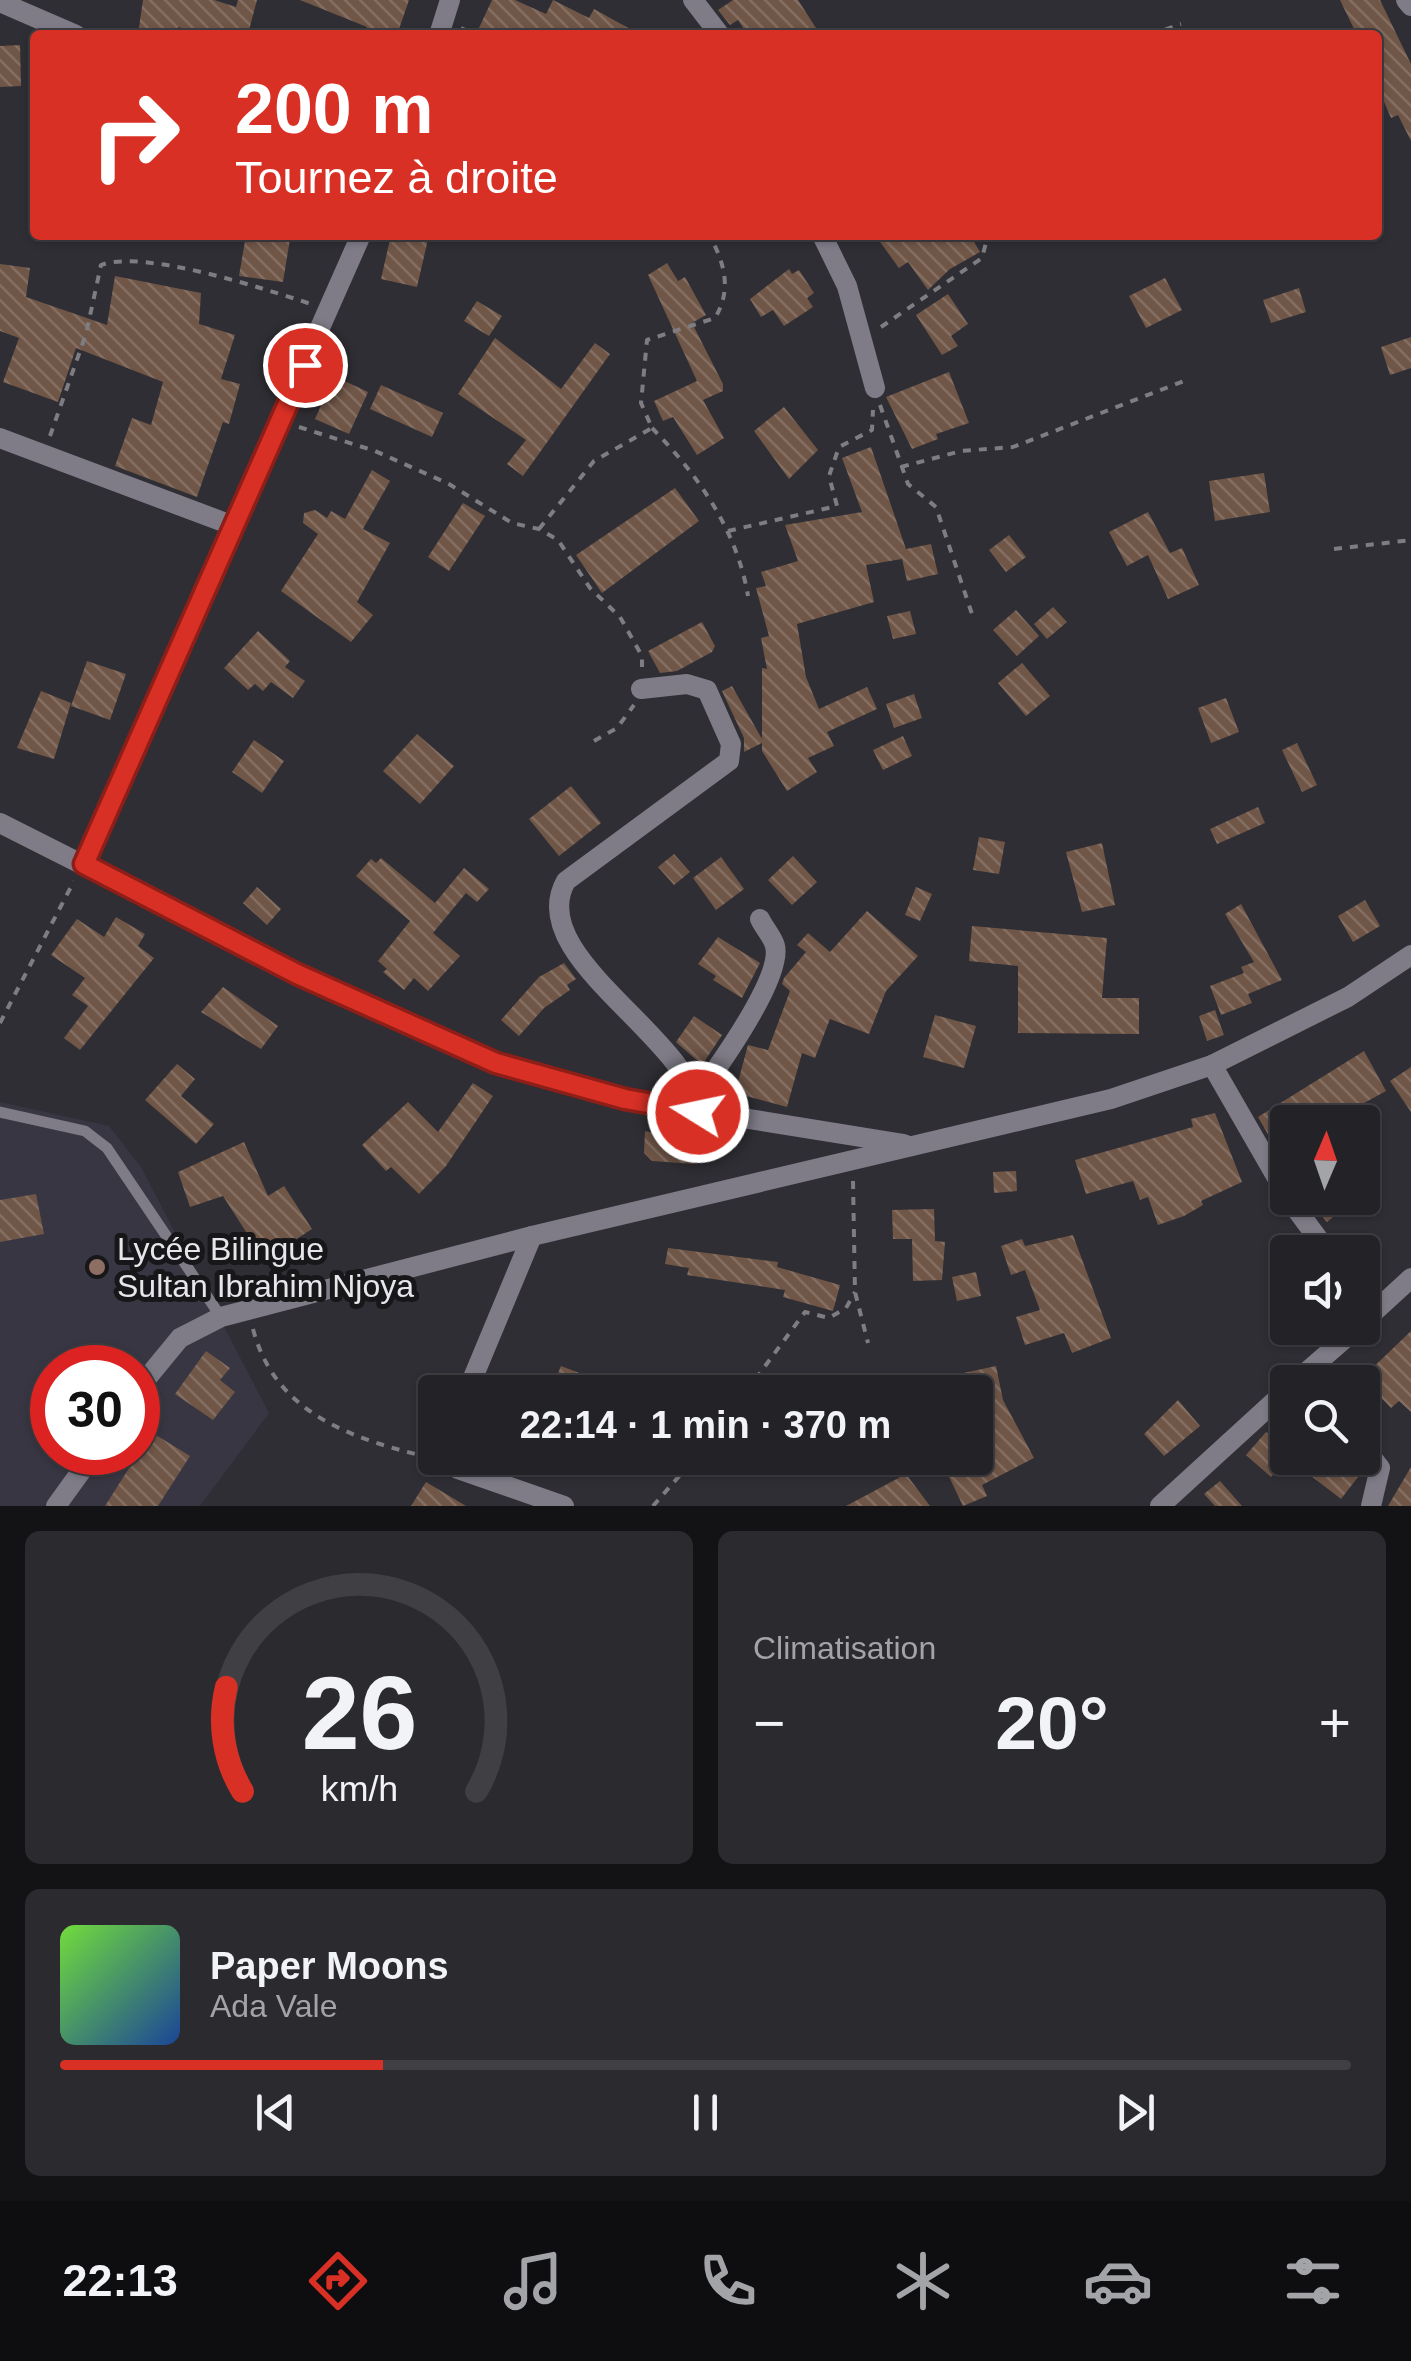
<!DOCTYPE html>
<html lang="fr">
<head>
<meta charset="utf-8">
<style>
  body { margin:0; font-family:Helvetica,sans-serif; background:#2b2a2f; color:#f1f3f6; height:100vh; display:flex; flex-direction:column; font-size:38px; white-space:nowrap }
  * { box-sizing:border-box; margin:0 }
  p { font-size:32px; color:#a3a4a7 }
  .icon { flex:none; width:55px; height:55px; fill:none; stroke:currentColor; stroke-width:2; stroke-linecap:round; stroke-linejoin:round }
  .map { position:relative; height:1506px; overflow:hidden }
  .drawer { display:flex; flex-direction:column; gap:25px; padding:25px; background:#131315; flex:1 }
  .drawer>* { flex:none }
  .hud { position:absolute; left:30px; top:30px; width:1352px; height:210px; border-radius:10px; box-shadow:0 2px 8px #0004,0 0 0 2px #403f44; background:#d93025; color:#fff; overflow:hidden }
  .needle { width:65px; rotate:2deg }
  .buttons { position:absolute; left:1270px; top:1105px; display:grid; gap:20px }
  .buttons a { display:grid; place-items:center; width:110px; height:110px; border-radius:10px; background:#232227; box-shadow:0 2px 8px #0004,0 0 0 2px #403f44; font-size:50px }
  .speed { position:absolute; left:30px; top:1345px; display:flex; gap:20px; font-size:50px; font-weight:700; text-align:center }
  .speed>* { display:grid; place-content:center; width:130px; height:130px; border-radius:50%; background:#232227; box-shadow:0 2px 8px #0004,0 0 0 2px #403f44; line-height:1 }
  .speed .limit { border:15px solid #d22; background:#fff; color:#111 }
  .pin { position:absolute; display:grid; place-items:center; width:85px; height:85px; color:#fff; margin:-42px; border:5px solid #fff; border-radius:50%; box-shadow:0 2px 10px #0007 }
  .me { position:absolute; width:110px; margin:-55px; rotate:280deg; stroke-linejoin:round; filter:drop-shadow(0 0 8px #0008) }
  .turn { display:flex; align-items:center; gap:35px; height:210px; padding:0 40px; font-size:45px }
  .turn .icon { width:130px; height:130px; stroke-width:2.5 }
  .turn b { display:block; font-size:70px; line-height:85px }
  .big { font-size:75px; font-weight:700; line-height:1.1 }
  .drawer .widget { flex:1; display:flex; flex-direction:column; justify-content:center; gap:15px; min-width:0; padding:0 35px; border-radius:15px; background:#2b2a2f }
  .drawer .dial { align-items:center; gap:0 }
  .dial svg { height:260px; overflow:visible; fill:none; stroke:#403f44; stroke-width:7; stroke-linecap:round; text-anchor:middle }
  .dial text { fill:#f1f3f6; stroke:none }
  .song { display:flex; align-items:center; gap:30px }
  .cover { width:120px; height:120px; border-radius:15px; background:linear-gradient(135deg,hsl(100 70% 55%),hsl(220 70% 35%)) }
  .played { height:10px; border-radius:5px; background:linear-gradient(90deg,#d93025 25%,#403f44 25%) }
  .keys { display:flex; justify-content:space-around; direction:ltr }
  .heat { display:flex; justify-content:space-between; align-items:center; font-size:55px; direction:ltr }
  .drawer .tiles { flex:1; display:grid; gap:25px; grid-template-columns:1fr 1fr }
  .widget:last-child { grid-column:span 2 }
  .trip { position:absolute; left:418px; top:1375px; width:575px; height:100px; border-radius:10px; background:#232227; box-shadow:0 2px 8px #0004,0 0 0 2px #403f44; font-weight:700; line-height:100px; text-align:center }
  .tab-bar { display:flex; height:160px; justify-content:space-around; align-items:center; background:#0e0e10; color:#a3a4a7 }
  .tab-bar .icon { width:70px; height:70px }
  .tab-bar .on { color:#d93025 }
  .tab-bar b { font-size:45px; color:#f1f3f6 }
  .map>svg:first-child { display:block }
</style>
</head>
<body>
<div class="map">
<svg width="1411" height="1506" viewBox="0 0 1411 1506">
  <defs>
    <pattern id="building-back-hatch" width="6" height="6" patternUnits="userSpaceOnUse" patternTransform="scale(2.5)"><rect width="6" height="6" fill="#6f5647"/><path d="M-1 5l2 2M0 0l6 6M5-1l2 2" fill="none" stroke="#846e62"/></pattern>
  </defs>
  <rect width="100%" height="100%" fill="#2f2e34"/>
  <!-- built -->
  <path fill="#373642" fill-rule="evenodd" d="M 0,1102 L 109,1126 L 141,1167 L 269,1413 L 200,1506 L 0,1506 ZM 52,1368 L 138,1368 L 138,1452 L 52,1452 Z"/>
  <!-- building -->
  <g fill="url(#building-back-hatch)">
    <path d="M 143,0 L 214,0 L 236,7 L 238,0 L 257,0 L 249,30 L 240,28 L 239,35 L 205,35 L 178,27 L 177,35 L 138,34 Z"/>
    <path d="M 300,0 L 409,0 L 397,35 L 365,35 L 367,27 Z"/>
    <path d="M 492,0 L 515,0 L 546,14 L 553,0 L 589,18 L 594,9 L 641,35 L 488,35 L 478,30 Z"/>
    <path d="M 733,0 L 798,0 L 816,28 L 806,35 L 748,35 L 738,20 L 730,25 L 718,10 Z"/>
    <path d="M 1340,0 L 1380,0 L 1411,64 L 1411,141 L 1398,115 L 1391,118 L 1378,88 L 1378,35 L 1357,35 Z"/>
    <path d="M 20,45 L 21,86 L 0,87 L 0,46 Z"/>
    <path d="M 246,235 L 290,239 L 283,282 L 239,276 Z"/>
    <path d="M 391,235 L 429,235 L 417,287 L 381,279 Z"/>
    <path d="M 875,235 L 970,235 L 980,252 L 950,269 L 928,290 L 908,262 L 899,268 Z"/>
    <path d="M 667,263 L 678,281 L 685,277 L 706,315 L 692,323 L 723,384 L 723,391 L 703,400 L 724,438 L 697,455 L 673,417 L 663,421 L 654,401 L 697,381 L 648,275 Z"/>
    <path d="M 0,264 L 30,268 L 26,297 L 107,325 L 115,276 L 201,293 L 199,324 L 235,335 L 221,379 L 240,384 L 229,424 L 223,422 L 197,497 L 115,466 L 132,418 L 151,425 L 163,382 L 76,348 L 58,402 L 3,382 L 19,338 L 0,331 Z"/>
    <path d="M 789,269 L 792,274 L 799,270 L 814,293 L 807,298 L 813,307 L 784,326 L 773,310 L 761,317 L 750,299 Z"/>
    <path d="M 1165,278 L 1182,310 L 1146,328 L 1129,296 Z"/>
    <path d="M 1299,288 L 1306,312 L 1271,323 L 1263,300 Z"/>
    <path d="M 948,294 L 968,324 L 951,336 L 958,346 L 942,355 L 916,315 Z"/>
    <path d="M 477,301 L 502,316 L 489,336 L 464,321 Z"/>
    <path d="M 1411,337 L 1411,368 L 1390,375 L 1381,347 Z"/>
    <path d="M 495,338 L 561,389 L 595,343 L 610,354 L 523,476 L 507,464 L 526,440 L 458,394 Z"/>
    <path d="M 949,372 L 969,423 L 936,434 L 938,439 L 912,449 L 886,397 Z"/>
    <path d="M 334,376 L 368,392 L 349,434 L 315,419 Z"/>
    <path d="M 381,385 L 443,413 L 432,437 L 370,409 Z"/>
    <path d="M 784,407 L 818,450 L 789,479 L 754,431 Z"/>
    <path d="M 871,447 L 906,549 L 931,544 L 938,574 L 907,581 L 902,559 L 866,565 L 874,602 L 797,624 L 806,677 L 819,709 L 867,687 L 877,709 L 827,732 L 834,746 L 808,758 L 817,772 L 787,791 L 762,751 L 762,743 L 744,752 L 744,738 L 722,691 L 732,686 L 762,739 L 762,668 L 767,669 L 761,638 L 769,636 L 756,588 L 766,586 L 761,572 L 798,561 L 785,525 L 862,512 L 842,458 Z"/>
    <path d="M 372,470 L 390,481 L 363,529 L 390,543 L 357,602 L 373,615 L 351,642 L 281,591 L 318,534 L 303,523 L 304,513 L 315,510 L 327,518 L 331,511 L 345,519 Z"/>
    <path d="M 1264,473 L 1270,512 L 1215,521 L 1209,481 Z"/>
    <path d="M 675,488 L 699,521 L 602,593 L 576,555 Z"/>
    <path d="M 463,503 L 485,516 L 449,571 L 428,557 Z"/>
    <path d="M 1148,512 L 1170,553 L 1182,548 L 1199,585 L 1168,599 L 1148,555 L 1127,566 L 1109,532 Z"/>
    <path d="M 1009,535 L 1026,557 L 1006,572 L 989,550 Z"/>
    <path d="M 1053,607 L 1067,622 L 1047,639 L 1034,624 Z"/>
    <path d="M 1016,610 L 1039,636 L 1017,656 L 993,630 Z"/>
    <path d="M 910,611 L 916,634 L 893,639 L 887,616 Z"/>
    <path d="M 702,622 L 715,646 L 712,652 L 677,671 L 660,673 L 648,651 Z"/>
    <path d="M 258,631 L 290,661 L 285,667 L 305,681 L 293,698 L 271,682 L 263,691 L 255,684 L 248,690 L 224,668 Z"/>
    <path d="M 87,661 L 126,674 L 110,720 L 71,706 Z"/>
    <path d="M 1022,663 L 1050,696 L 1026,716 L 998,683 Z"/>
    <path d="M 41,691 L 71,703 L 54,759 L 17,748 Z"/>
    <path d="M 914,694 L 922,718 L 894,728 L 886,704 Z"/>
    <path d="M 1226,698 L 1239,732 L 1211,743 L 1198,708 Z"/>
    <path d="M 417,734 L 454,766 L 420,804 L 383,771 Z"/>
    <path d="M 903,736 L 912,756 L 883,770 L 873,750 Z"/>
    <path d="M 254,740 L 284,761 L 262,793 L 232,772 Z"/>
    <path d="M 1297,743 L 1317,785 L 1302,792 L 1282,750 Z"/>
    <path d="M 571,786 L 601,823 L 559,856 L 529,819 Z"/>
    <path d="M 1258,807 L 1265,823 L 1217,844 L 1210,829 Z"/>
    <path d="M 979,837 L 1005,842 L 999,874 L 973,870 Z"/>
    <path d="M 1102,843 L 1115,905 L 1082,912 L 1066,852 Z"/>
    <path d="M 674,854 L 690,872 L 674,885 L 658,867 Z"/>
    <path d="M 793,856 L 817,882 L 792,905 L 768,880 Z"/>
    <path d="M 721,857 L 744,889 L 716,910 L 693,878 Z"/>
    <path d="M 381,858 L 435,903 L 464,868 L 489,889 L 477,902 L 466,893 L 433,933 L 460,956 L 428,991 L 414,978 L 404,990 L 383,972 L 387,969 L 378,961 L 410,921 L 356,876 L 371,859 L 376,863 Z"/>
    <path d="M 257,887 L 281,909 L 267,925 L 243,903 Z"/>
    <path d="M 916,887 L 932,894 L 920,921 L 905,915 Z"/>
    <path d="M 1365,900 L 1380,926 L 1353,942 L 1338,916 Z"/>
    <path d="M 1241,904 L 1282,980 L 1248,994 L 1252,1003 L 1221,1015 L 1210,986 L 1244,973 L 1241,967 L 1254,962 L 1225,914 Z"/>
    <path d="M 867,911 L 918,956 L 886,991 L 869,1034 L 830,1019 L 815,1058 L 802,1053 L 787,1107 L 735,1093 L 748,1045 L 768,1050 L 790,991 L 782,984 L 784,978 L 806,952 L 797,945 L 808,933 L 830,952 Z"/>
    <path d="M 116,917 L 145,934 L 138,946 L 154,958 L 80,1050 L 64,1038 L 88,1006 L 72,995 L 85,978 L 51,955 L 77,919 L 104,937 Z"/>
    <path d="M 972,926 L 1107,938 L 1102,998 L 1139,998 L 1139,1034 L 1018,1033 L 1018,966 L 969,961 Z"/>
    <path d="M 718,937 L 760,963 L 742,998 L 713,980 L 716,976 L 698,964 Z"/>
    <path d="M 564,963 L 576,979 L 567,985 L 570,990 L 544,1008 L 519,1036 L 501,1020 L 539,977 Z"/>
    <path d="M 223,987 L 278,1026 L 261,1049 L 201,1012 Z"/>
    <path d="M 1215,1010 L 1224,1035 L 1207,1041 L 1199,1016 Z"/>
    <path d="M 935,1015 L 976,1026 L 964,1068 L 923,1057 Z"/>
    <path d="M 694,1016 L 722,1035 L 702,1065 L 676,1042 Z"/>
    <path d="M 1364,1051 L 1386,1091 L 1346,1113 L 1352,1122 L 1288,1122 L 1288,1169 L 1258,1117 Z"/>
    <path d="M 177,1064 L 195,1079 L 181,1096 L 214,1124 L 196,1144 L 145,1100 Z"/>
    <path d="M 1411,1067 L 1411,1112 L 1390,1081 Z"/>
    <path d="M 473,1083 L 493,1096 L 446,1166 L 419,1194 L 391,1167 L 386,1171 L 362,1145 L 408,1102 L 438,1132 Z"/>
    <path d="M 1215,1113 L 1242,1182 L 1201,1201 L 1203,1205 L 1184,1216 L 1158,1225 L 1148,1197 L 1140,1200 L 1133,1181 L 1086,1194 L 1075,1160 L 1193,1127 L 1191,1119 Z"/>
    <path d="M 645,1131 L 697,1142 L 694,1164 L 652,1161 L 644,1153 Z"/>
    <path d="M 244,1142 L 268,1196 L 284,1186 L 312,1229 L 264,1260 L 223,1196 L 190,1207 L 178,1172 Z"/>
    <path d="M 1016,1171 L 1017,1191 L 994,1193 L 993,1172 Z"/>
    <path d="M 36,1194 L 44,1234 L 0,1242 L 0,1200 Z"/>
    <path d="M 1307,1198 L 1357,1198 L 1327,1222 Z"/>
    <path d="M 934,1209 L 935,1241 L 945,1242 L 942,1280 L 913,1281 L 912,1239 L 893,1239 L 892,1210 Z"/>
    <path d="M 1073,1235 L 1111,1338 L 1072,1353 L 1064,1333 L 1025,1345 L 1016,1317 L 1040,1310 L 1025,1270 L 1011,1275 L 1001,1246 L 1022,1239 L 1025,1246 Z"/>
    <path d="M 668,1248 L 778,1262 L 777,1267 L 840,1285 L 833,1311 L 783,1297 L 785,1290 L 687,1275 L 689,1268 L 665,1264 Z"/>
    <path d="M 976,1272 L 981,1296 L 957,1301 L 952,1277 Z"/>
    <path d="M 1411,1331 L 1411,1412 L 1399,1401 L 1391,1408 L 1362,1378 Z"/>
    <path d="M 206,1351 L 230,1368 L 220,1380 L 235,1392 L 213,1420 L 175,1394 Z"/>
    <path d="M 561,1366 L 626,1391 L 625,1392 L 550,1392 Z"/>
    <path d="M 996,1366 L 1003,1400 L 1034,1458 L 982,1485 L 987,1496 L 963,1506 L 940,1458 L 975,1458 L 975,1392 L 909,1392 L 908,1385 Z"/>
    <path d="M 1178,1400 L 1200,1426 L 1164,1456 L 1144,1434 Z"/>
    <path d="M 138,1424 L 190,1456 L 158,1506 L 105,1506 L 138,1454 Z"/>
    <path d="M 1266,1432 L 1288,1450 L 1288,1458 L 1271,1477 L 1246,1455 Z"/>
    <path d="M 1311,1458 L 1341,1458 L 1361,1473 L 1341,1499 L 1302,1469 Z"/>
    <path d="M 1411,1467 L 1411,1506 L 1388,1506 Z"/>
    <path d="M 906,1474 L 930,1506 L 846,1506 Z"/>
    <path d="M 1220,1481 L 1242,1506 L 1215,1506 L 1204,1494 Z"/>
    <path d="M 426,1482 L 466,1506 L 411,1506 Z"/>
  </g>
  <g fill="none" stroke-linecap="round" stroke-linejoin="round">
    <!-- path -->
    <g stroke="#7e7d82" stroke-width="4" stroke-dasharray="8 8" stroke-linecap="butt">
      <path d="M 461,28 L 475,35"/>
      <path d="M 1150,35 L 1181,24"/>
      <path d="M 881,327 L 982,258 L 988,235"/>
      <path d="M 880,405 L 908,484 L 936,507 L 972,614"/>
      <path d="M 299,427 L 375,451 L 449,484 L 512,523 L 539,529 L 558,540 L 590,588 L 620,617 L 642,656 L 642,667"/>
      <path d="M 652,428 C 698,475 737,530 748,596"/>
      <path d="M 50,436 L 86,334 L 101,265 C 144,249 265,289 311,304"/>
      <path d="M 901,467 L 961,451 L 1013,447 L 1184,381"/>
      <path d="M 539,529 L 594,461 L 652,428 L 641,403 L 647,340 L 715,318 C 732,290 725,263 709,235"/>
      <path d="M 728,531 L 837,506 L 829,476 L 839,447 L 872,430 L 873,410"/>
      <path d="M 1334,549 L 1411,540"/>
      <path d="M 594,741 L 617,728 L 634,705"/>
      <path d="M 0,1023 L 74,881"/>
      <path d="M 853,1181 L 855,1292 L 868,1343"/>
      <path d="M 253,1329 C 275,1413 350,1438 427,1457"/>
      <path d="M 746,1392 L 805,1312 L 829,1318 L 846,1308 L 855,1292"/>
      <path d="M 653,1506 L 695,1458"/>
    </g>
    <!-- service -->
    <path stroke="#7f7c88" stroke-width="11" d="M 0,1112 L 85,1131 L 107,1148 L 221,1317"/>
    <!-- minor -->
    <g stroke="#7f7c88" stroke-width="20">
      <path d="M 693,0 L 720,35"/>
      <path d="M 1406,0 L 1411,6"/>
      <path d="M 0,2 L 76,35"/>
      <path d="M 439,35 L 450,0"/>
      <path d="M 822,235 L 847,286 L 875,388"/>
      <path d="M 0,438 L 234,526"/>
      <path d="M 641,689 L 687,684 L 707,690 L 731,744 L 729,761 L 566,881 C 523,956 690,1036 698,1111"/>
      <path d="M 0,823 L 297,973 L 496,1063 L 625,1099 L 904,1144"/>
      <path d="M 83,864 L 361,235"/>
      <path d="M 1212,1065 L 1288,1197"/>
      <path d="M 697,1096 C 716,1070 783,978 775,946 C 773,937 764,928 760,919"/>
      <path d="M 1288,1198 L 1328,1252"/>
      <path d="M 138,1389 L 180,1338 L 221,1317 L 532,1236 L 1111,1099 L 1212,1065 L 1348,997 L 1411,955"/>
      <path d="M 467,1392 L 532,1236"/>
      <path d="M 1362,1445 L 1380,1468 L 1371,1506"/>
      <path d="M 445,1458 L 458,1469 L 564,1506"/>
      <path d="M 56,1506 L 95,1452"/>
    </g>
    <!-- tertiary -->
    <g stroke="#7f7c88" stroke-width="20">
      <path d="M 1362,1323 L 1411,1278"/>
      <path d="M 1295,1382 L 1357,1328"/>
      <path d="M 1160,1506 L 1288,1389"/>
    </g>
  </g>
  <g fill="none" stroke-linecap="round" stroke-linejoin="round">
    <defs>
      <path id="route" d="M 305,365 L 84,864 L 297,974 L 496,1063 L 625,1099 L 698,1112"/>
    </defs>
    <!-- route casing -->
    <use href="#route" stroke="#8d1f18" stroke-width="25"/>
    <!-- route -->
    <use href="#route" stroke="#d93025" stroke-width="18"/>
  </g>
  <!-- markers -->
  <circle fill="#8d6e63" stroke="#171719" stroke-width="4" cx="97" cy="1267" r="10"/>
  <g text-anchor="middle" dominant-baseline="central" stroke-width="10" stroke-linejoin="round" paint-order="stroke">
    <!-- poi labels -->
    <g font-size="32" fill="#e7e7eb" stroke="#171719" text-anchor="start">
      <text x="117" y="1249">Lycée Bilingue<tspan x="117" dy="37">Sultan Ibrahim Njoya</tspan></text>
    </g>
  </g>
</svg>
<div class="buttons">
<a><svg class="needle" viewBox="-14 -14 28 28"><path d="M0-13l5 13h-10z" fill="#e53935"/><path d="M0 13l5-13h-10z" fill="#a3a4a7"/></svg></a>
<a><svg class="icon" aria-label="sound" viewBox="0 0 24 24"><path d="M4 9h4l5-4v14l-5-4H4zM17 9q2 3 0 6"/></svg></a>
<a><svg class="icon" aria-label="search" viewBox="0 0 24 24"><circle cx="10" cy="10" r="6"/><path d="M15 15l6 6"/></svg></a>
</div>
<div class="speed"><div class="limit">30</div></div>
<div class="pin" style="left:305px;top:365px;background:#d93025"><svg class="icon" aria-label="arrive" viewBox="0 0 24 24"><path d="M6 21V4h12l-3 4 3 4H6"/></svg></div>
<svg class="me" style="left:698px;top:1112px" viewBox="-20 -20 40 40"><circle r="17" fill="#d93025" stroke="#fff" stroke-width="3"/><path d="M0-11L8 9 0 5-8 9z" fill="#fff"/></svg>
<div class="trip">22:14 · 1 min · 370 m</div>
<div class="hud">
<div class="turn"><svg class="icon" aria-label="right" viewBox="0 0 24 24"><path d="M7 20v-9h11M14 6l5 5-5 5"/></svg><div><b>200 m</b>Tournez à droite</div></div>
</div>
</div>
<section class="drawer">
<div class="tiles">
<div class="widget dial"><svg viewBox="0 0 100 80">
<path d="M14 69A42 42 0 1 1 86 69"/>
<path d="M14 69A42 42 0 0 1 9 37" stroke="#d93025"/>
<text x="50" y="56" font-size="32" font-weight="700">26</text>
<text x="50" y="72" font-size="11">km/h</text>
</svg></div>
<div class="widget"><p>Climatisation</p>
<div class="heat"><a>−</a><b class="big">20°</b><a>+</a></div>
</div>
<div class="widget">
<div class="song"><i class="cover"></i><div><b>Paper Moons</b><p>Ada Vale</p></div></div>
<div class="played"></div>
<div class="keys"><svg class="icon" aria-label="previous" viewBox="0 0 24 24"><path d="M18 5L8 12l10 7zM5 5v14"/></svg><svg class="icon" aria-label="pause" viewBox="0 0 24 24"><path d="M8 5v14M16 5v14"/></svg><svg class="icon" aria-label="next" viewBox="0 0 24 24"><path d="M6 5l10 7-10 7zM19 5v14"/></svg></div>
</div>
</div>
</section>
<nav class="tab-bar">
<b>22:13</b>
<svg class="icon on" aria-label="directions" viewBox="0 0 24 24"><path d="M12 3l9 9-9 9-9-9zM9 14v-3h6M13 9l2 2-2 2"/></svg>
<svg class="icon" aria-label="music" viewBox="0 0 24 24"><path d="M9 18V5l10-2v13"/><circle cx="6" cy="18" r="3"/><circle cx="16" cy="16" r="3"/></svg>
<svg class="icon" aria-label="phone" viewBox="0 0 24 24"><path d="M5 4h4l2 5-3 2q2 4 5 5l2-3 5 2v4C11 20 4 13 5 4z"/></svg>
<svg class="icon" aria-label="climate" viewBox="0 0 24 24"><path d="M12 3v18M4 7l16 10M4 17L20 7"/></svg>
<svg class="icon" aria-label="car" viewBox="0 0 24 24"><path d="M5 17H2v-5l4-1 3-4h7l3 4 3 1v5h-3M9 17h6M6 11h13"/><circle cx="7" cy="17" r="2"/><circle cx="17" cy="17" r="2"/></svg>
<svg class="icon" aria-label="filters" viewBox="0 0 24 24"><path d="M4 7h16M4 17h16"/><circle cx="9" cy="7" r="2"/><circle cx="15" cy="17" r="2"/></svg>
</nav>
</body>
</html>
